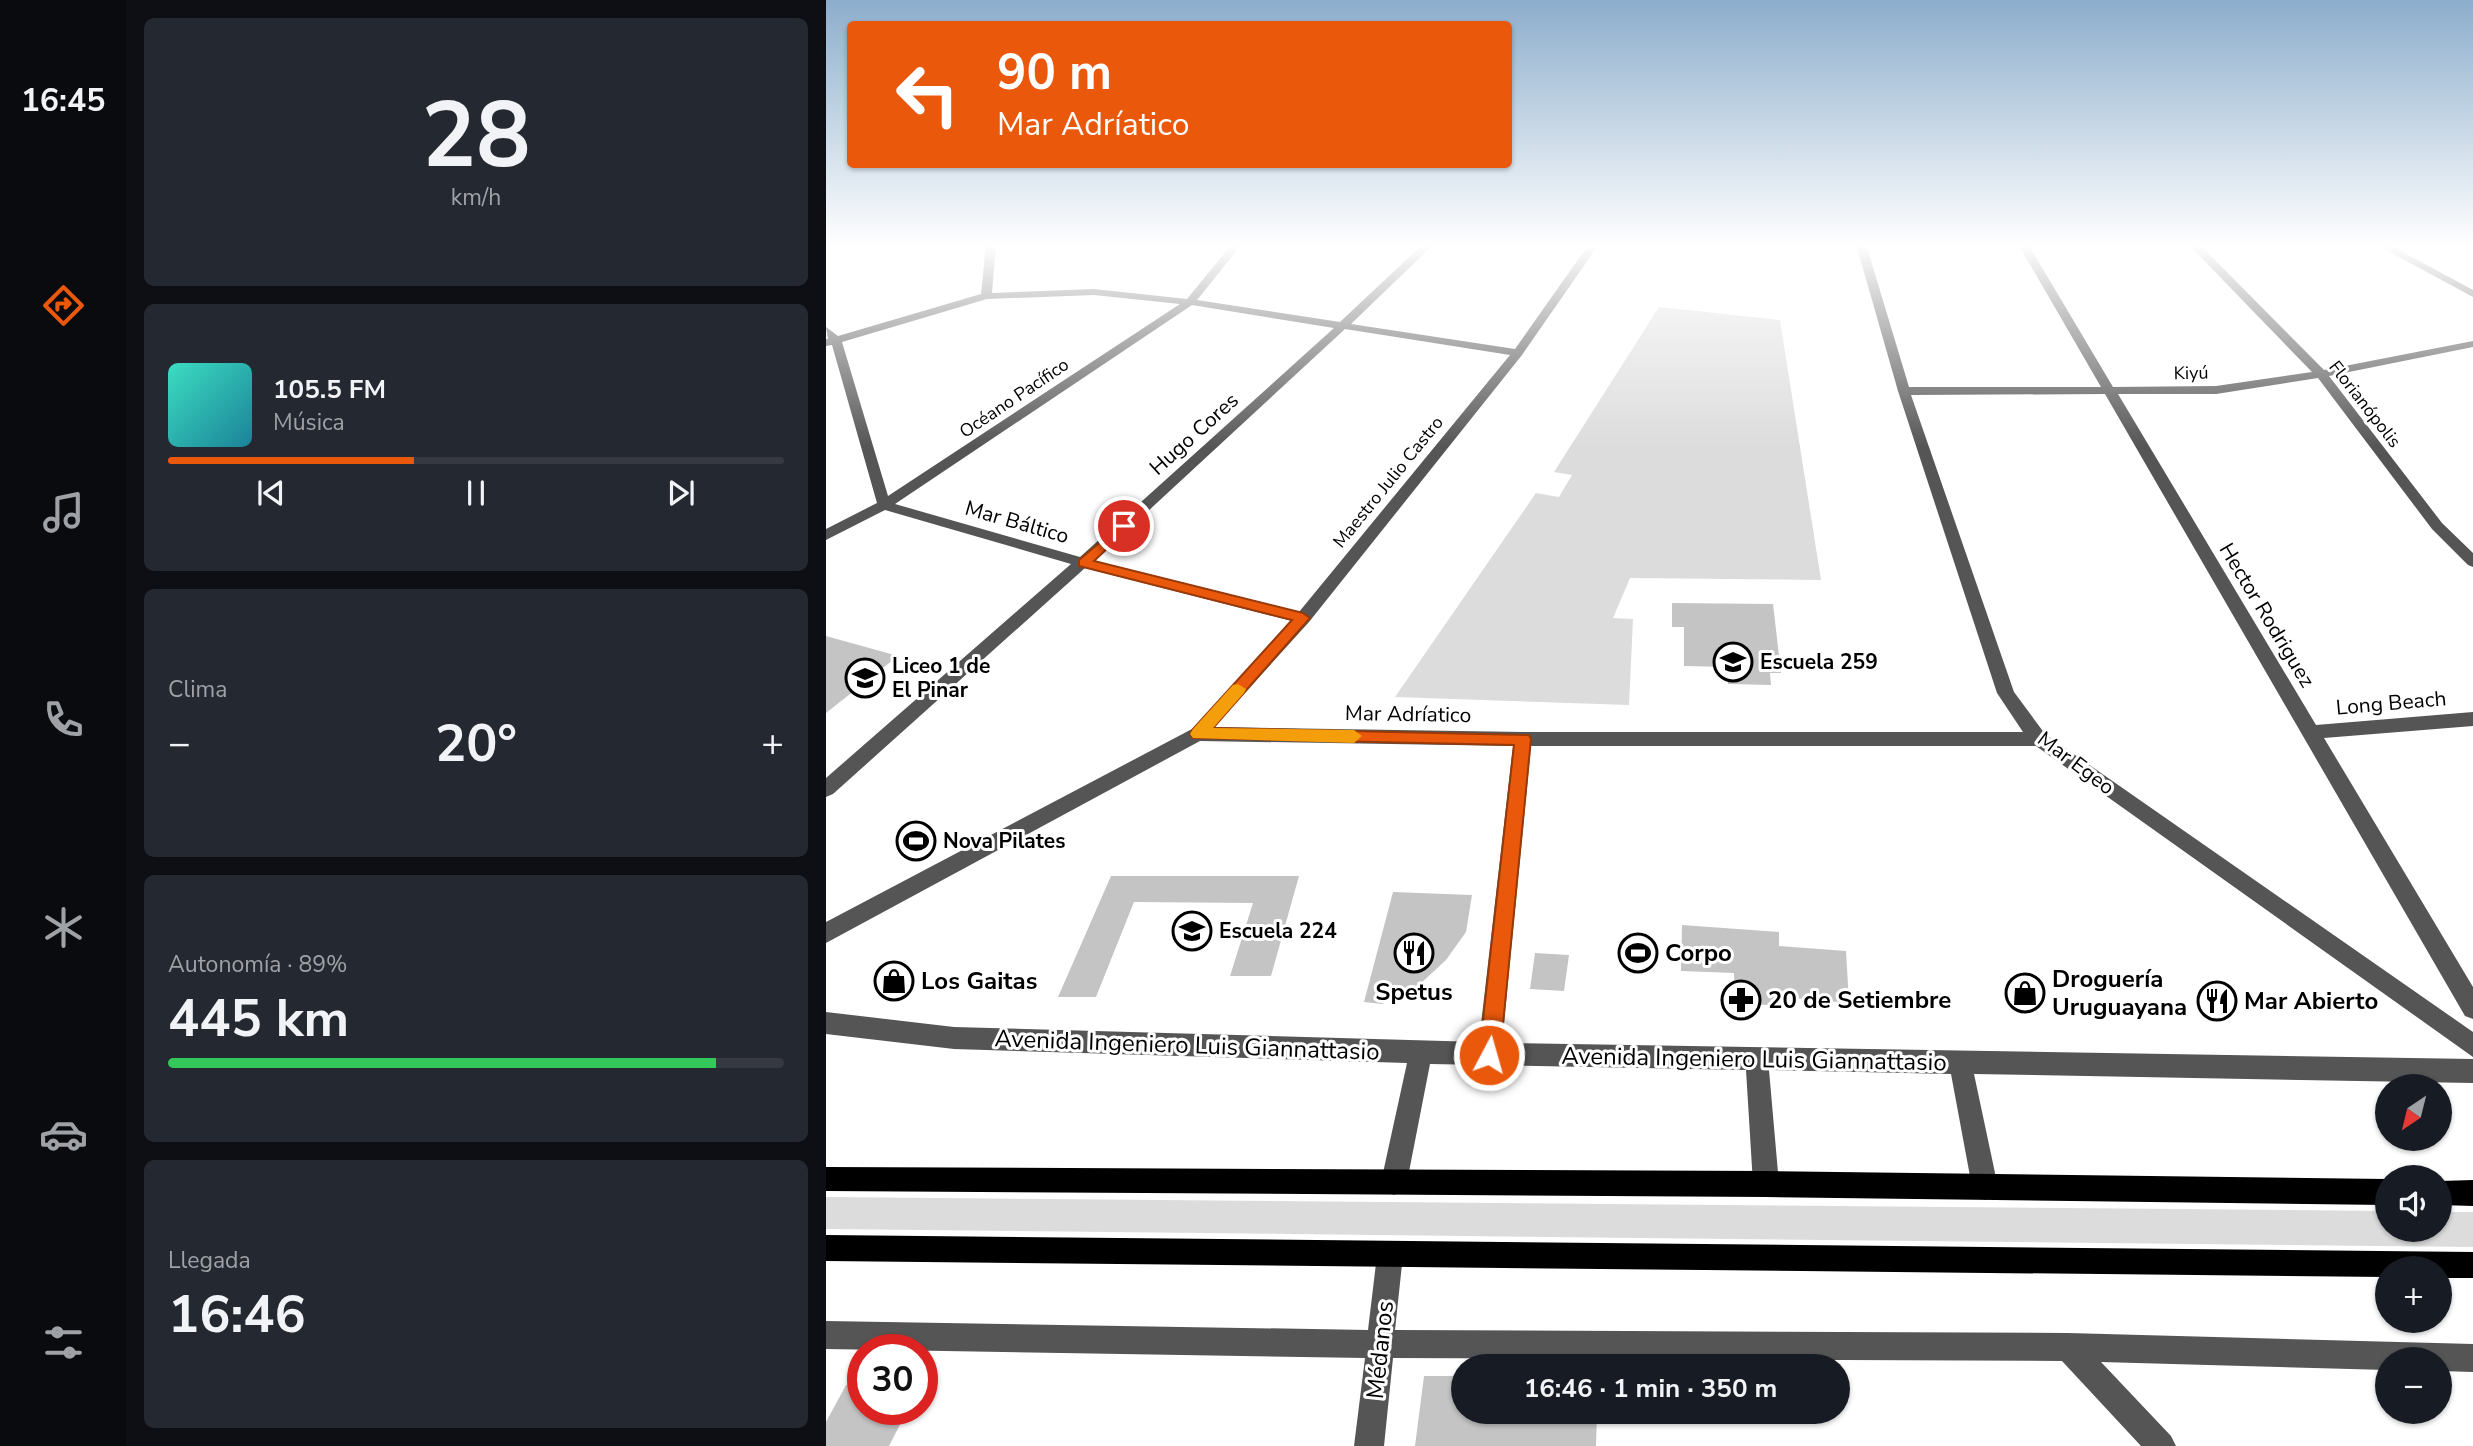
<!DOCTYPE html>
<html lang="es">
<head>
<meta charset="utf-8">
<style>
  body { margin:0; font-family:"Nunito Sans",sans-serif; background:#242831; color:#f1f3f6; height:100vh; display:flex; flex-direction:column; font-size:26px; white-space:nowrap }
  * { box-sizing:border-box; margin:0 }
  p { font-size:23px; color:#9ea1a6 }
  .icon { flex:none; width:38px; height:38px; fill:none; stroke:currentColor; stroke-width:2; stroke-linecap:round; stroke-linejoin:round }
  .map { position:relative; flex:1; overflow:hidden }
  .side { display:flex; flex-direction:column; gap:18px; padding:18px; background:#0d0f14; width:700px }
  .side>* { flex:none }
  .banner { position:absolute; left:21px; top:21px; width:665px; height:147px; border-radius:7px; box-shadow:0 2px 5px #0004; background:#ea580c; color:#fff; overflow:hidden }
  .needle { width:46px; rotate:215deg }
  .tools { position:absolute; left:1549px; top:1074px; display:grid; gap:14px }
  .tools a { display:grid; place-items:center; width:77px; height:77px; border-radius:50%; background:#171b24; box-shadow:0 2px 5px #0004; font-size:35px }
  .speed { position:absolute; left:21px; top:1334px; display:flex; gap:14px; font-size:35px; font-weight:700; text-align:center }
  .speed>* { display:grid; place-content:center; width:91px; height:91px; border-radius:50%; background:#171b24; box-shadow:0 2px 5px #0004; line-height:1 }
  .speed .limit { border:10px solid #d22; background:#fff; color:#111 }
  .pin { position:absolute; display:grid; place-items:center; width:60px; height:60px; color:#fff; margin:-30px; border:4px solid #fff; border-radius:50%; box-shadow:0 2px 7px #0007 }
  .me { position:absolute; width:77px; margin:-38px; rotate:6deg; stroke-linejoin:round; filter:drop-shadow(0 0 5px #0008) }
  .turn { display:flex; align-items:center; gap:24px; height:147px; padding:0 35px; font-size:32px }
  .turn .icon { width:91px; height:91px; stroke-width:2.5 }
  .turn b { display:block; font-size:49px; line-height:60px }
  .big { font-size:52px; font-weight:700; line-height:1.1 }
  .side .tile { flex:1; display:flex; flex-direction:column; justify-content:center; gap:10px; min-width:0; padding:0 24px; border-radius:10px; background:#242831 }
  .side .dial { align-items:center; gap:0 }
  .dial b { font-size:91px; line-height:1 }
  .song { display:flex; align-items:center; gap:21px }
  .cover { width:84px; height:84px; border-radius:10px; background:linear-gradient(135deg,hsl(170 70% 55%),hsl(190 70% 35%)) }
  .played { height:7px; border-radius:4px; background:linear-gradient(90deg,#ea580c 40%,#363941 40%) }
  .keys { display:flex; justify-content:space-around; direction:ltr }
  .heat { display:flex; justify-content:space-between; align-items:center; font-size:38px; direction:ltr }
  .charge { height:10px; border-radius:5px; background:linear-gradient(90deg,#34c759 89%,#363941 0) }
  .trip { position:absolute; left:625px; top:1354px; width:399px; height:70px; border-radius:35px; background:#171b24; box-shadow:0 2px 5px #0004; font-weight:700; line-height:70px; text-align:center }
  main { display:flex; flex:1; min-height:0 }
  .dock { display:flex; flex-direction:column; width:126px; justify-content:space-around; align-items:center; background:#090b0e; color:#9ea1a6 }
  .dock .icon { width:49px; height:49px }
  .dock .active { color:#ea580c }
  .dock b { font-size:32px; color:#f1f3f6 }
  .map>svg:first-child { display:block }
</style>
</head>
<body>
<main>
<nav class="dock">
<b>16:45</b>
<svg class="icon active" aria-label="directions" viewBox="0 0 24 24"><path d="M12 3l9 9-9 9-9-9zM9 14v-3h6M13 9l2 2-2 2"/></svg>
<svg class="icon" aria-label="music" viewBox="0 0 24 24"><path d="M9 18V5l10-2v13"/><circle cx="6" cy="18" r="3"/><circle cx="16" cy="16" r="3"/></svg>
<svg class="icon" aria-label="phone" viewBox="0 0 24 24"><path d="M5 4h4l2 5-3 2q2 4 5 5l2-3 5 2v4C11 20 4 13 5 4z"/></svg>
<svg class="icon" aria-label="climate" viewBox="0 0 24 24"><path d="M12 3v18M4 7l16 10M4 17L20 7"/></svg>
<svg class="icon" aria-label="car" viewBox="0 0 24 24"><path d="M5 17H2v-5l4-1 3-4h7l3 4 3 1v5h-3M9 17h6M6 11h13"/><circle cx="7" cy="17" r="2"/><circle cx="17" cy="17" r="2"/></svg>
<svg class="icon" aria-label="filters" viewBox="0 0 24 24"><path d="M4 7h16M4 17h16"/><circle cx="9" cy="7" r="2"/><circle cx="15" cy="17" r="2"/></svg>
</nav>
<section class="side">
<div class="tile dial"><b>28</b><p>km/h</p></div>
<div class="tile">
<div class="song"><i class="cover"></i><div><b>105.5 FM</b><p>Música</p></div></div>
<div class="played"></div>
<div class="keys"><svg class="icon" aria-label="previous" viewBox="0 0 24 24"><path d="M18 5L8 12l10 7zM5 5v14"/></svg><svg class="icon" aria-label="pause" viewBox="0 0 24 24"><path d="M8 5v14M16 5v14"/></svg><svg class="icon" aria-label="next" viewBox="0 0 24 24"><path d="M6 5l10 7-10 7zM19 5v14"/></svg></div>
</div>
<div class="tile"><p>Clima</p>
<div class="heat"><a>−</a><b class="big">20°</b><a>+</a></div>
</div>
<div class="tile"><p>Autonomía · 89%</p><b class="big">445 km</b><div class="charge"></div></div>
<div class="tile"><p>Llegada</p><b class="big">16:46</b></div>
</section>
<div class="map">
<svg width="1647" height="1446" viewBox="0 0 1647 1446">
  <rect width="100%" height="100%" fill="#fff"/>
  <!-- green -->
  <g fill="#dcdcdc">
    <path d="M 833,307 L 954,320 L 995,580 L 804,578 L 787,618 L 807,619 L 803,705 L 569,697 L 710,493 L 733,497 L 746,475 L 728,472 Z"/>
    <path d="M 0,1197 L 1561,1211 L 1561,1230 L 1614,1230 L 1614,1212 L 1647,1212 L 1647,1247 L 0,1229 Z"/>
  </g>
  <!-- building -->
  <g fill="#c4c4c4">
    <path d="M 846,603 L 947,604 L 955,673 L 944,673 L 945,685 L 902,684 L 901,667 L 858,666 L 858,627 L 846,627 Z"/>
    <path d="M 0,636 L 72,656 L 0,713 Z"/>
    <path d="M 285,876 L 473,876 L 445,976 L 404,976 L 427,903 L 308,902 L 270,997 L 232,997 Z"/>
    <path d="M 567,892 L 646,895 L 640,932 L 620,960 L 594,984 L 556,1004 L 538,1002 Z"/>
    <path d="M 856,925 L 953,932 L 953,946 L 1020,951 L 1023,1003 L 955,997 L 956,1006 L 909,1003 L 908,973 L 855,971 Z"/>
    <path d="M 709,953 L 743,955 L 738,991 L 704,989 Z"/>
    <path d="M 598,1376 L 637,1376 L 637,1412 L 771,1412 L 770,1446 L 589,1446 Z"/>
    <path d="M 20,1385 L 37,1387 L 37,1409 L 82,1409 L 63,1446 L 0,1446 L 0,1422 Z"/>
  </g>
  <g fill="none" stroke-linecap="round" stroke-linejoin="round">
    <!-- minor -->
    <g fill="#555" fill-rule="evenodd">
      <path d="M 160,244 L 170,244 L 166,293 L 268,289 L 361,299 L 406,244 L 416,244 L 371,300 L 514,322 L 597,244 L 608,244 L 525,324 L 689,349 L 763,244 L 773,244 L 696,355 L 483,622 L 388,727 L 697,732 L 1197,732 L 1171,693 L 1072,391 L 1030,244 L 1040,244 L 1083,387 L 1275,387 L 1192,244 L 1202,244 L 1287,387 L 1390,386 L 1486,372 L 1362,244 L 1373,244 L 1498,370 L 1647,341 L 1647,347 L 1503,376 L 1616,523 L 1647,553 L 1647,567 L 1642,565 L 1606,529 L 1492,378 L 1390,394 L 1292,394 L 1490,725 L 1647,712 L 1647,726 L 1498,738 L 1647,987 L 1647,1019 L 1639,1016 L 1279,394 L 1085,395 L 1188,692 L 1219,734 L 1647,1032 L 1647,1057 L 1210,746 L 705,746 L 676,1043 L 1647,1059 L 1647,1083 L 1148,1074 L 1172,1187 L 1168,1196 L 1159,1200 L 1150,1196 L 1146,1187 L 1125,1074 L 943,1070 L 953,1184 L 949,1193 L 940,1197 L 931,1193 L 927,1184 L 920,1070 L 604,1064 L 581,1182 L 577,1191 L 568,1195 L 559,1191 L 555,1182 L 581,1063 L 128,1049 L 0,1034 L 0,1012 L 128,1027 L 653,1042 L 687,746 L 374,741 L 0,943 L 0,922 L 366,729 L 466,621 L 259,568 L 7,794 L 0,797 L 0,778 L 245,564 L 59,510 L 0,540 L 0,529 L 51,503 L 6,345 L 0,346 L 0,339 L 2,339 L 0,327 L 12,336 L 155,294 ZM 268,295 L 354,304 L 62,496 L 16,342 L 161,299 ZM 366,305 L 508,328 L 254,557 L 69,504 ZM 519,329 L 684,355 L 473,612 L 268,561 Z"/>
      <path d="M 1549,244 L 1562,244 L 1647,290 L 1647,297 Z"/>
      <path d="M 1641,244 L 1647,244 L 1647,248 Z"/>
      <path d="M 564,1242 L 573,1246 L 577,1255 L 569,1330 L 1242,1333 L 1647,1344 L 1647,1372 L 1614,1371 L 1614,1360 L 1561,1360 L 1561,1370 L 1275,1362 L 1345,1436 L 1350,1446 L 1315,1446 L 1236,1361 L 567,1358 L 558,1446 L 528,1446 L 539,1358 L 0,1349 L 0,1321 L 542,1330 L 551,1255 L 555,1246 Z"/>
    </g>
    <!-- major -->
    <g fill="#000" fill-rule="evenodd">
      <path d="M 0,1167 L 940,1171 L 1561,1179 L 1561,1205 L 940,1197 L 0,1191 Z"/>
      <path d="M 1647,1180 L 1647,1206 L 1614,1205 L 1614,1181 Z"/>
      <path d="M 0,1235 L 1647,1252 L 1647,1278 L 1614,1278 L 1614,1269 L 1561,1269 L 1561,1277 L 0,1261 Z"/>
    </g>
  </g>
  <!-- sky -->
  <linearGradient id="sky" x2="0" y2="1"><stop stop-color="#8cadcc"/><stop offset="0.55" stop-color="#fff"/><stop offset="1" stop-color="#fff" stop-opacity="0"/></linearGradient>
  <rect width="1647" height="447" fill="url(#sky)"/>
  <!-- route -->
  <path fill="#ea580c" stroke="#983908" stroke-width="2" d="M 298,522 L 302,523 L 302,529 L 268,561 L 477,613 L 484,618 L 387,728 L 703,735 L 705,739 L 674,1055 L 671,1062 L 663,1065 L 656,1062 L 653,1055 L 688,745 L 367,738 L 364,734 L 367,729 L 466,620 L 253,566 L 253,560 Z"/>
  <!-- slow -->
  <path fill="#f59e0b" d="M 412,684 L 420,689 L 418,693 L 387,728 L 528,730 L 536,736 L 528,743 L 367,738 L 364,734 L 367,729 L 407,685 Z"/>
  <!-- icons -->
  <defs>
    <symbol id="school-ring" viewBox="-11 -11 22 22"><circle r="9.5" fill="#fff" stroke="#000" stroke-width="1.5"/><path d="M0-5L7-2L0 1L-7-2ZM-4 1L0 2.5L4 1V4Q0 6-4 4Z" fill="#000"/></symbol>
    <symbol id="stadium-ring" viewBox="-11 -11 22 22"><circle r="9.5" fill="#fff" stroke="#000" stroke-width="1.5"/><path d="M0-5a6.5 5 0 1 0 0 10a6.5 5 0 1 0 0-10ZM-3.5-1.8h7v3.6h-7Z" fill="#000"/></symbol>
    <symbol id="restaurant-ring" viewBox="-11 -11 22 22"><circle r="9.5" fill="#fff" stroke="#000" stroke-width="1.5"/><path d="M-5-6h1v4h1v-4h1v4h1v-4h1v5L-1.5 .5V6h-2V.5L-5-1ZM5-6V6H3V1.5H1.5Q1.5-4 5-6Z" fill="#000"/></symbol>
    <symbol id="shop-ring" viewBox="-11 -11 22 22"><circle r="9.5" fill="#fff" stroke="#000" stroke-width="1.5"/><path d="M-5-2.5h2.3a2.7 3.5 0 0 1 5.4 0H5L5.5 6h-11ZM-1.5-2.5h3a1.5 2.3 0 0 0-3 0Z" fill="#000"/></symbol>
    <symbol id="pharmacy-ring" viewBox="-11 -11 22 22"><circle r="9.5" fill="#fff" stroke="#000" stroke-width="1.5"/><path d="M-2-6h4v4h4v4h-4v4h-4v-4h-4v-4h4Z" fill="#000"/></symbol>
  </defs>
  <g fill-rule="evenodd">
    <use href="#school-ring" x="885" y="640" width="44" height="44"/>
    <use href="#school-ring" x="17" y="656" width="44" height="44"/>
    <use href="#stadium-ring" x="68" y="819" width="44" height="44"/>
    <use href="#school-ring" x="344" y="909" width="44" height="44"/>
    <use href="#restaurant-ring" x="566" y="931" width="44" height="44"/>
    <use href="#stadium-ring" x="790" y="931" width="44" height="44"/>
    <use href="#shop-ring" x="46" y="959" width="44" height="44"/>
    <use href="#shop-ring" x="1177" y="971" width="44" height="44"/>
    <use href="#pharmacy-ring" x="893" y="978" width="44" height="44"/>
    <use href="#restaurant-ring" x="1369" y="979" width="44" height="44"/>
  </g>
  <g text-anchor="middle" dominant-baseline="central" stroke-width="6" stroke-linejoin="round" paint-order="stroke">
    <!-- far-street labels -->
    <g font-size="18" fill="#000" stroke="#fff">
      <text transform="translate(1365 373) rotate(-1)">Kiyú</text>
      <text transform="translate(188 398) rotate(-34)">Océano Pacífico</text>
      <text transform="translate(1539 404) rotate(52)">Florianópolis</text>
      <text transform="translate(562 482) rotate(-51)">Maestro Julio Castro</text>
    </g>
    <!-- street labels -->
    <g font-size="21" fill="#000" stroke="#fff">
      <text transform="translate(368 434) rotate(-42)">Hugo Cores</text>
      <text transform="translate(191 522) rotate(16)">Mar Báltico</text>
      <text transform="translate(1441 615) rotate(59)">Hector Rodriguez</text>
      <text transform="translate(1565 703) rotate(-5)">Long Beach</text>
      <text transform="translate(582 714) rotate(1)">Mar Adríatico</text>
      <text transform="translate(1250 763) rotate(37)">Mar Egeo</text>
    </g>
    <!-- poi labels -->
    <g font-size="21" font-weight="bold" fill="#000" stroke="#fff" text-anchor="start">
      <text x="934" y="662">Escuela 259</text>
      <text x="66" y="666">Liceo 1 de<tspan x="66" dy="24">El Pinar</tspan></text>
      <text x="117" y="841">Nova Pilates</text>
      <text x="393" y="931">Escuela 224</text>
    </g>
    <!-- near-poi labels -->
    <g font-size="24" font-weight="bold" fill="#000" stroke="#fff" text-anchor="start">
      <text x="839" y="953">Corpo</text>
      <text x="1226" y="979">Droguería<tspan x="1226" dy="28">Uruguayana</tspan></text>
      <text x="95" y="981">Los Gaitas</text>
      <text x="588" y="992" text-anchor="middle">Spetus</text>
      <text x="942" y="1000">20 de Setiembre</text>
      <text x="1418" y="1001">Mar Abierto</text>
    </g>
    <!-- near-street labels -->
    <g font-size="24" fill="#000" stroke="#fff">
      <text transform="translate(361 1045) rotate(2)">Avenida Ingeniero Luis Giannattasio</text>
      <text transform="translate(928 1059) rotate(1)">Avenida Ingeniero Luis Giannattasio</text>
      <text transform="translate(554 1350) rotate(-84)">Médanos</text>
    </g>
  </g>
</svg>
<div class="tools">
<a><svg class="needle" viewBox="-14 -14 28 28"><path d="M0-13l5 13h-10z" fill="#e53935"/><path d="M0 13l5-13h-10z" fill="#9ea1a6"/></svg></a>
<a><svg class="icon" aria-label="sound" viewBox="0 0 24 24"><path d="M4 9h4l5-4v14l-5-4H4zM17 9q2 3 0 6"/></svg></a>
<a>+</a>
<a>−</a>
</div>
<div class="speed"><div class="limit">30</div></div>
<div class="pin" style="left:298px;top:526px;background:#d93025"><svg class="icon" aria-label="arrive" viewBox="0 0 24 24"><path d="M6 21V4h12l-3 4 3 4H6"/></svg></div>
<svg class="me" style="left:663px;top:1055px" viewBox="-20 -20 40 40"><circle r="17" fill="#ea580c" stroke="#fff" stroke-width="3"/><path d="M0-11L8 9 0 5-8 9z" fill="#fff"/></svg>
<div class="trip">16:46 · 1 min · 350 m</div>
<div class="banner">
<div class="turn"><svg class="icon" aria-label="left" viewBox="0 0 24 24"><path d="M17 20v-9H6M10 6l-5 5 5 5"/></svg><div><b>90 m</b>Mar Adríatico</div></div>
</div>
</div>
</main>
</body>
</html>
